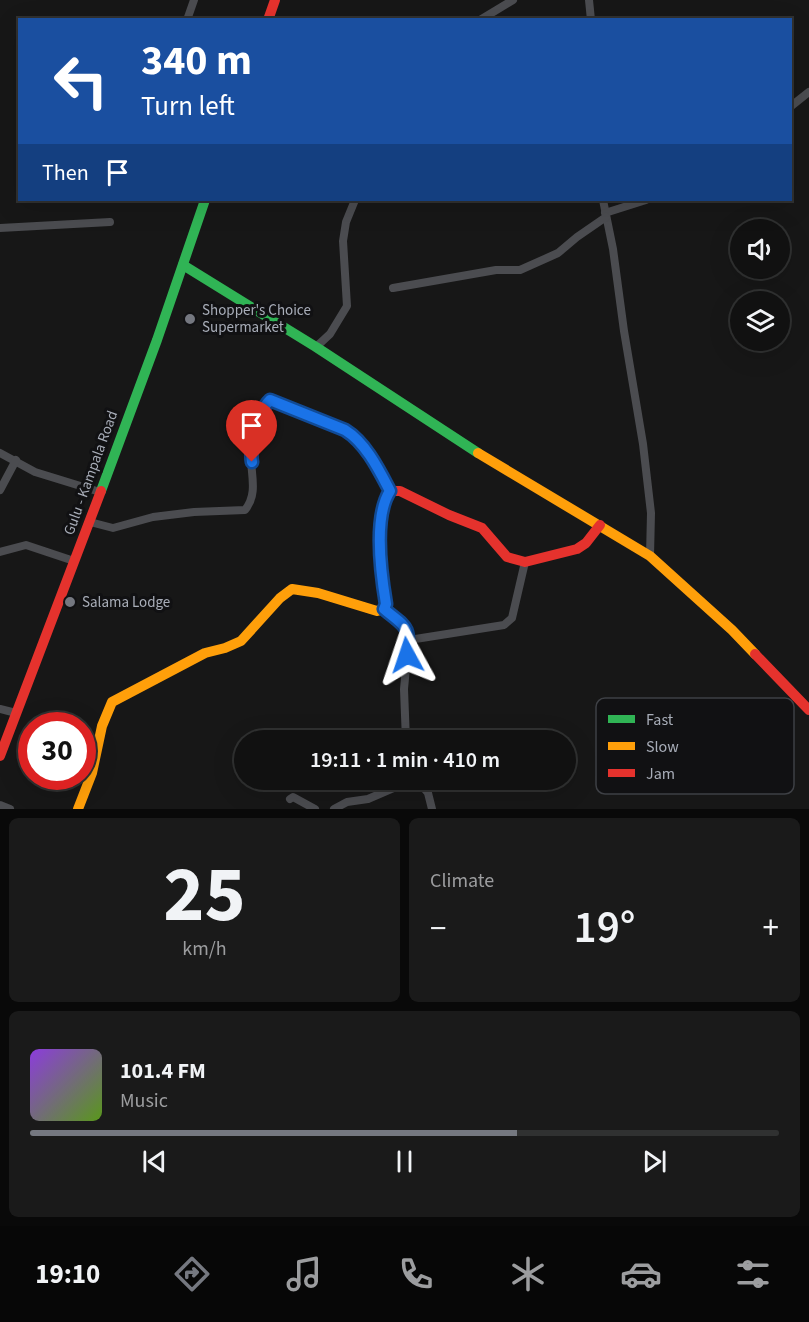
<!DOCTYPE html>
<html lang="en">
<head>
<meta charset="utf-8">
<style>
  body { margin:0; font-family:"Source Sans 3",sans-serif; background:#1a1a1a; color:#f1f3f6; height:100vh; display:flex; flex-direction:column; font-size:22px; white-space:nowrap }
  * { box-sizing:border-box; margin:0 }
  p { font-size:20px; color:#9c9d9f }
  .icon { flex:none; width:33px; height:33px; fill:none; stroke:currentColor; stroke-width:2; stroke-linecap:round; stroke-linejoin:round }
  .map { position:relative; height:809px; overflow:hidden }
  .sheet { display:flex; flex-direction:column; gap:9px; padding:9px; background:#090909; flex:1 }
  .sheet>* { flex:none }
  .hud { position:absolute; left:18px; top:18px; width:774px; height:183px; border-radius:0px; box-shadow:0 6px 24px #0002,0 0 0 2px #303131; background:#1a4fa0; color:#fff; overflow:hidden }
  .buttons { position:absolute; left:730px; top:219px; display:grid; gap:12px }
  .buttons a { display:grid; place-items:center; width:60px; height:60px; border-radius:50%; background:#111; box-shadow:0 6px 24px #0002,0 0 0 2px #303131; font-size:30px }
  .speed { position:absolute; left:18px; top:712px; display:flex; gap:12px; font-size:30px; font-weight:700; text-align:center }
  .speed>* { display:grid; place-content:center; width:78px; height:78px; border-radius:50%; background:#111; box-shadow:0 6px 24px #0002,0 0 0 2px #303131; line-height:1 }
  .speed .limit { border:9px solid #d22; background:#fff; color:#111 }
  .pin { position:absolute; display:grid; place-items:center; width:51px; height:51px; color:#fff; margin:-62px -26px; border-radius:50% 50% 50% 0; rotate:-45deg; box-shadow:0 0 6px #0007 }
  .pin .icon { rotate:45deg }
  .me { position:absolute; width:66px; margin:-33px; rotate:355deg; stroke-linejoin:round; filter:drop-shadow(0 0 4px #0008) }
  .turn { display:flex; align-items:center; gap:21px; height:126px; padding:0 24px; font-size:27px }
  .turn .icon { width:78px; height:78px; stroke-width:2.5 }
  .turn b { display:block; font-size:42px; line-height:51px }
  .then { display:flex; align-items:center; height:57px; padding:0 24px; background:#0003; gap:12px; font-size:22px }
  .big { font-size:45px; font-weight:600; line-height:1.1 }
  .sheet .tile { flex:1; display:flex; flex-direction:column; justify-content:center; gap:9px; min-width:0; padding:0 21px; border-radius:9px; background:#1a1a1a }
  .sheet .dial { align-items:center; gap:0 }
  .dial b { font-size:78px; line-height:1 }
  .song { display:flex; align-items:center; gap:18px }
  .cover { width:72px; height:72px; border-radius:9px; background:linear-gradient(135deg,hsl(270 70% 55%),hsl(90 70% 35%)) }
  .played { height:6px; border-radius:3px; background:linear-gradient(90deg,#757880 65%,#303131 65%) }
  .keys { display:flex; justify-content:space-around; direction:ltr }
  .heat { display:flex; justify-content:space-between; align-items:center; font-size:33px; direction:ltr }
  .sheet .tiles { flex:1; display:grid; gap:9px; grid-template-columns:1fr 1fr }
  .tile:last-child { grid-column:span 2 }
  .trip { position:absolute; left:234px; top:730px; width:342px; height:60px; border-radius:30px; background:#111; box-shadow:0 6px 24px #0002,0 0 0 2px #303131; font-weight:600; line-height:60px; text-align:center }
  .menu { display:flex; height:96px; justify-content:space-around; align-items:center; background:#070707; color:#9c9d9f }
  .menu .icon { width:42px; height:42px }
  .menu .active { color:#757880 }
  .menu b { font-size:27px; color:#f1f3f6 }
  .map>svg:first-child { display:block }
</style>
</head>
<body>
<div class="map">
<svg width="809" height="809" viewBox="0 0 809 809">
  <rect width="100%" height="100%" fill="#171717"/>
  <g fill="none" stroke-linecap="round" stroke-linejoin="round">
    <!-- street -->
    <g stroke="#4b4c50" stroke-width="8">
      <path d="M 589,0 L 591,20"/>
      <path d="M 187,20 L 194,0"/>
      <path d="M 480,20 L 513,0"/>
      <path d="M 790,107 L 809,92"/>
      <path d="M 603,200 L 613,249 L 624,331 L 643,444 L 651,513 L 650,556"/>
      <path d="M 605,213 L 646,200"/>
      <path d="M 0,228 L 110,222"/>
      <path d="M 393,288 L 496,270 L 520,270 L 558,253 L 577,237 L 606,217"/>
      <path d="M 316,347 L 330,334 L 347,306 L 343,241 L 346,222 L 355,200"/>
      <path d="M 0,453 L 35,472 L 100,492"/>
      <path d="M 0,490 L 16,460"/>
      <path d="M 90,522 L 113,528 L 153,517 L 194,512 L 245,510 C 259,493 250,472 251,454 C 251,442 256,431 260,421 C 262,413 264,405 270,400 C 286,404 337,424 349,433 C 368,447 380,471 390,491"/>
      <path d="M 0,552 L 26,545 L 74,561"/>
      <path d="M 384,609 L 404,626 L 409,635 L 404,689 L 406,741"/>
      <path d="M 409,640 L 504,625 L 512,618 L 525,562"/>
      <path d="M 0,709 L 16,713"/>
      <path d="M 417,780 L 428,793 L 432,809"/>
      <path d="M 290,799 L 293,797 L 315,809"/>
      <path d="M 0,805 L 10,809"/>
      <path d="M 334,809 L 347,802 L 368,799 L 412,780"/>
    </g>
    <!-- fast -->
    <g stroke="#30b455" stroke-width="10">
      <path d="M 183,265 L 316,347 L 478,453"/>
      <path d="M 101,491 L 157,340 L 205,200"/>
    </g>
    <!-- slow -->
    <g stroke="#ff9f0a" stroke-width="10">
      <path d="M 478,453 L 650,556 L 732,630 L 755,654"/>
      <path d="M 78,809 L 92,773 L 102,726 L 112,702 L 205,653 L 225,648 L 241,641 L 280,598 L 292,589 L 318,593 L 377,611 L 384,609 L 386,604 L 384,588"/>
    </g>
    <!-- jam -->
    <g stroke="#e5322d" stroke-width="10">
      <path d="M 268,20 L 275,0"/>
      <path d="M 384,588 C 379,555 376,521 390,491 L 400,491 L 449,515 L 482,528 L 507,557 L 525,562 L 577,549 L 586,543 L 600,525"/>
      <path d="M 755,654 L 809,710"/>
      <path d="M 0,756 L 101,491"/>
    </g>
  </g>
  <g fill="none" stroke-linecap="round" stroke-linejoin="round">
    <defs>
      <path id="route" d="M 252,462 C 249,447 260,409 270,400 L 345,430 C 366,443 379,470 390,491 C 373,517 381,574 386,604 L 384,609 C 405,627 411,625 407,655"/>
    </defs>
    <!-- route casing -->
    <use href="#route" stroke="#114b97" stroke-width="15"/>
    <!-- route -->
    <use href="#route" stroke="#1a73e8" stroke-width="10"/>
  </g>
  <!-- markers -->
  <g fill="#757880" stroke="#111113" stroke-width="2">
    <circle cx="190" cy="319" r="6"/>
    <circle cx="70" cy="602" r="6"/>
  </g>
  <g text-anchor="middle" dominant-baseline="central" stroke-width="6" stroke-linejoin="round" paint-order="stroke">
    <!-- poi labels -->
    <g font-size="15" fill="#a8adb8" stroke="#111113" text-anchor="start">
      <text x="202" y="310">Shopper's Choice<tspan x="202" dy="17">Supermarket</tspan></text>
      <text x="82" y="602">Salama Lodge</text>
    </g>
    <!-- street labels -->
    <g font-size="15" fill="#a8adb8" stroke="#111113">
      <text transform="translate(91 473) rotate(-70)">Gulu - Kampala Road</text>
    </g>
  </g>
  <!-- legend -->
  <rect x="596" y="698" width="198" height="96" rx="9" fill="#111113" stroke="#3e4045" stroke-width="1.5"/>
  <rect x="608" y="715" width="27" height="8" fill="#30b455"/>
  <rect x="608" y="742" width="27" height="8" fill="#ff9f0a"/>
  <rect x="608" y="769" width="27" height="8" fill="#e5322d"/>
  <g font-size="16" fill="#a8adb8">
    <text x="646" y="725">Fast</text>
    <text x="646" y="752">Slow</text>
    <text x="646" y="779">Jam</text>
  </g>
</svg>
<div class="buttons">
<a><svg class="icon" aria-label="sound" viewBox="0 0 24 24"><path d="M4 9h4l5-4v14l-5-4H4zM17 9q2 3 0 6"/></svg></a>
<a><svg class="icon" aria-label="layers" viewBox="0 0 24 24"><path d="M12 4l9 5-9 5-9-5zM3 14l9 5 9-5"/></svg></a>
</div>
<div class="speed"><div class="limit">30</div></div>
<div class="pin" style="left:252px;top:462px;background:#d93025"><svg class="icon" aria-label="arrive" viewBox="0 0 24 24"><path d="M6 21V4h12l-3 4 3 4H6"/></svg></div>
<svg class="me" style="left:407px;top:655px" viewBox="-20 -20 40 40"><path d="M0-17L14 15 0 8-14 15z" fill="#1a73e8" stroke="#fff" stroke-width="4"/></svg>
<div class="trip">19:11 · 1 min · 410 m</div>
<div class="hud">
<div class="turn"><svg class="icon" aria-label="left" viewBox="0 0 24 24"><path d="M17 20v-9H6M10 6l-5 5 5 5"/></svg><div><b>340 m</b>Turn left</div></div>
<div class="then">Then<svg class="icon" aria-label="arrive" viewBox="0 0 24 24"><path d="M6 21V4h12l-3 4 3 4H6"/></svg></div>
</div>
</div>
<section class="sheet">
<div class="tiles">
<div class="tile dial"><b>25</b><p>km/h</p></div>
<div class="tile"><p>Climate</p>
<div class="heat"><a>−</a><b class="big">19°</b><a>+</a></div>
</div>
<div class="tile">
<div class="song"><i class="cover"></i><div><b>101.4 FM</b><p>Music</p></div></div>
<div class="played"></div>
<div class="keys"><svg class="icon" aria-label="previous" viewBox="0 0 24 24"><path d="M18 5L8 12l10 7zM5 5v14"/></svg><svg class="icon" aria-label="pause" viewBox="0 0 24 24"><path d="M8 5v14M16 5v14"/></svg><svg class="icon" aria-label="next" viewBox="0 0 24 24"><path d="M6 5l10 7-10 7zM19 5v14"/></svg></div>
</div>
</div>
</section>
<nav class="menu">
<b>19:10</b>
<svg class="icon active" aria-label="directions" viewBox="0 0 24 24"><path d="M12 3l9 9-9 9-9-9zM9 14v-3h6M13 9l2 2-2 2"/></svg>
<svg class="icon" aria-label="music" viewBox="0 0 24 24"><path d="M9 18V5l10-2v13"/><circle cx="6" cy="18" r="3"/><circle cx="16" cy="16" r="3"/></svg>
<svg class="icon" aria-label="phone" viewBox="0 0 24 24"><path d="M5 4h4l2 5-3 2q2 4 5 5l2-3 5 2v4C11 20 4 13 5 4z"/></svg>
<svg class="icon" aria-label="climate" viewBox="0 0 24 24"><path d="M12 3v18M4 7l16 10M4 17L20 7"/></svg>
<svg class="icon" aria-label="car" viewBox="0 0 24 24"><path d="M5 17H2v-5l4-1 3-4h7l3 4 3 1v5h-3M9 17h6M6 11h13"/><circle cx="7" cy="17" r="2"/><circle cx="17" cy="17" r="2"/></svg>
<svg class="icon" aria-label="filters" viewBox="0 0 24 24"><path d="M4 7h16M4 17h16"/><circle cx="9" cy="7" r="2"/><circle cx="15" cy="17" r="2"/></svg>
</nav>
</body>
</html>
